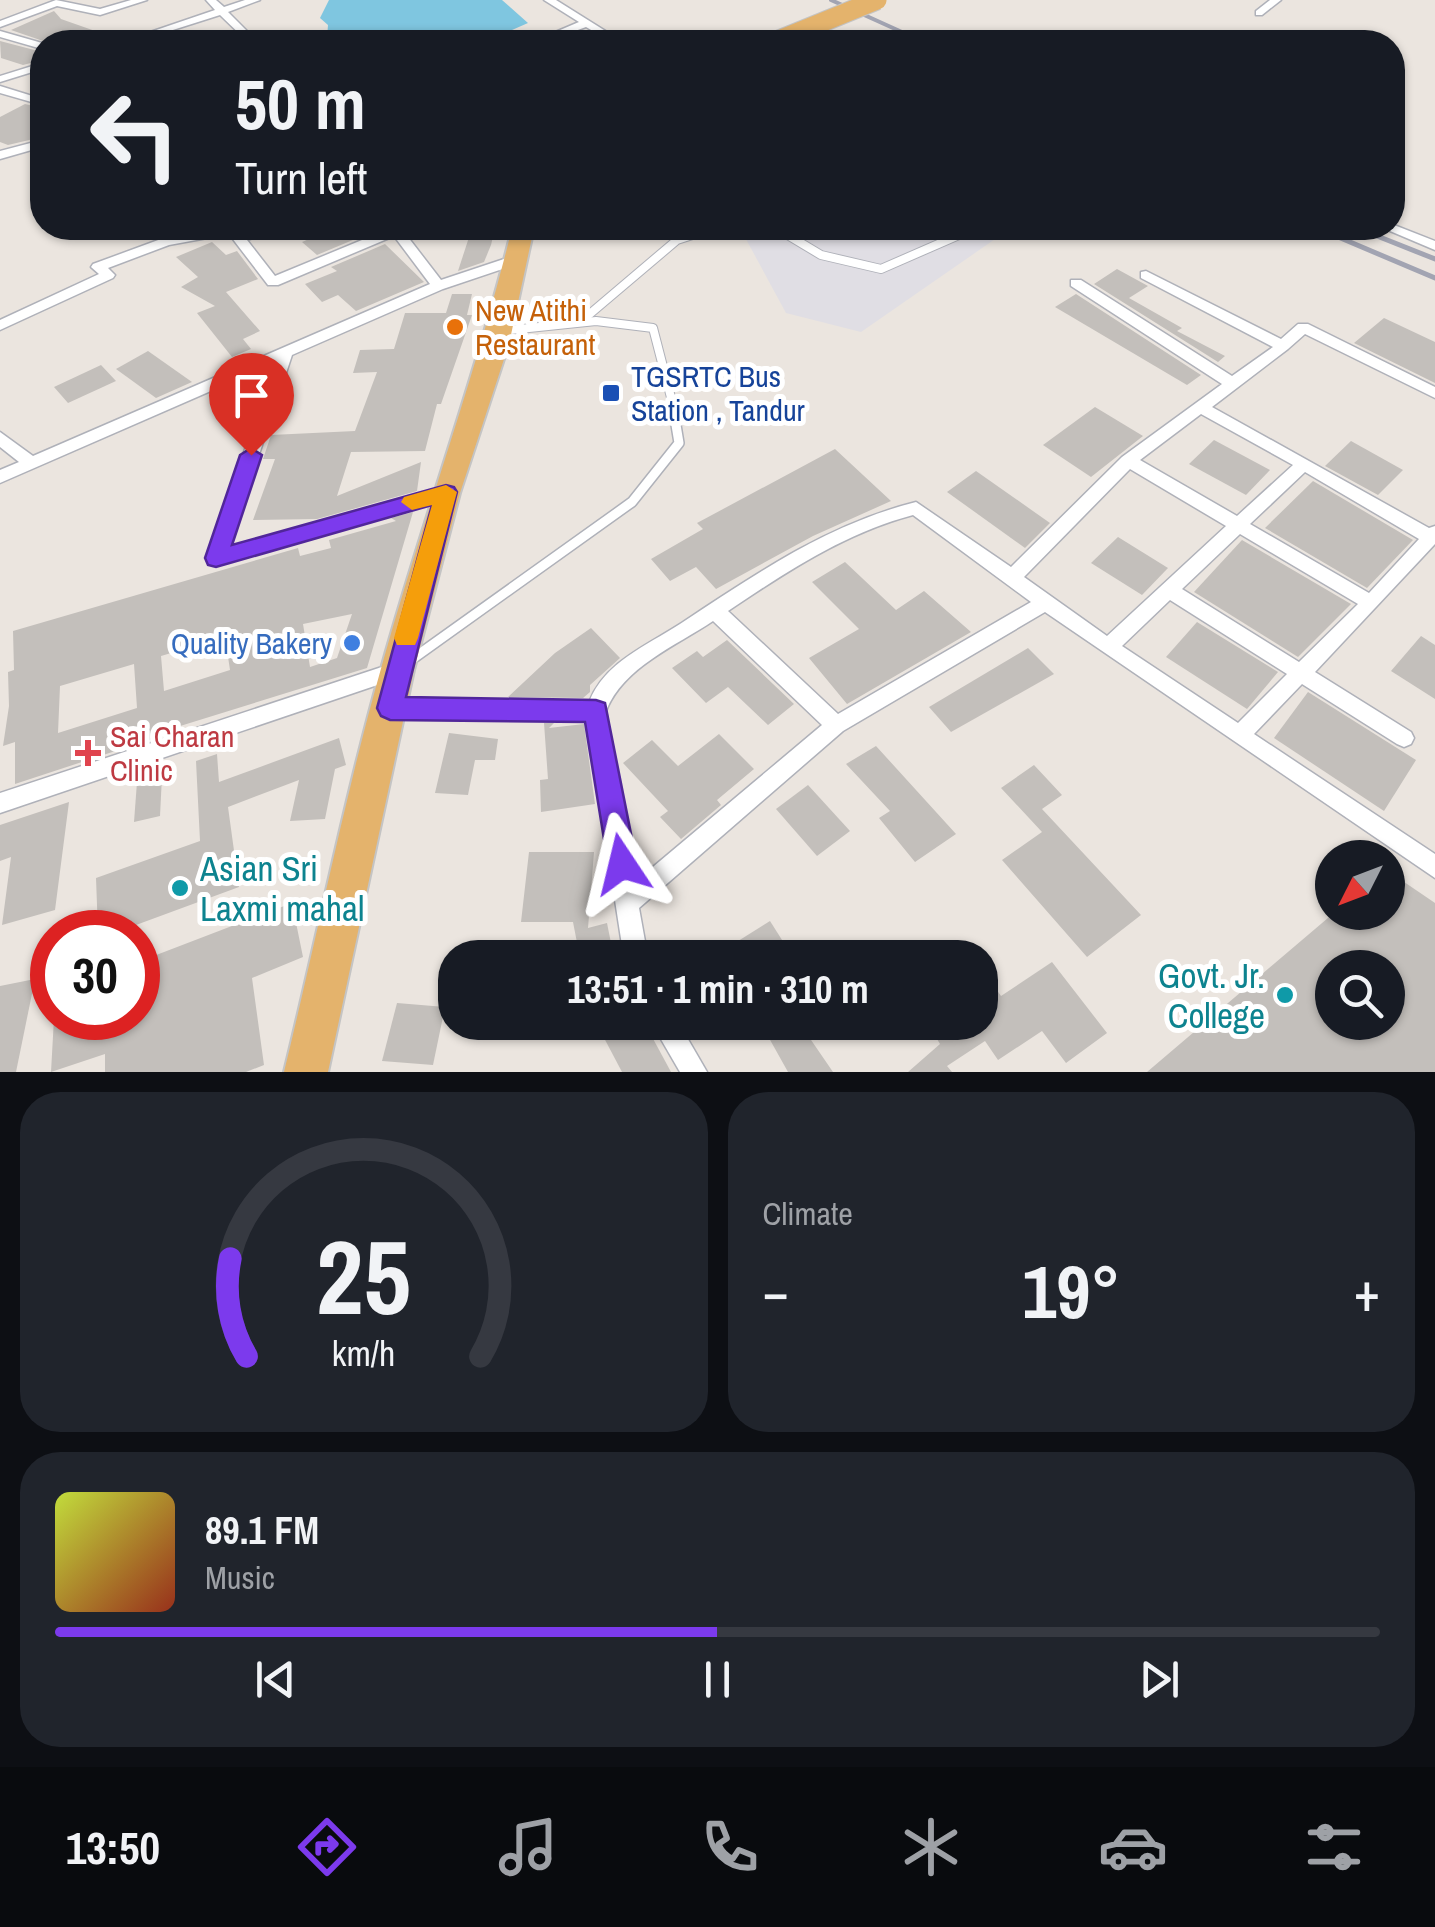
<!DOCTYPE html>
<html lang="en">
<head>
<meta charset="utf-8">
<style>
  body { margin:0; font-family:"Archivo Narrow",sans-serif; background:#20242c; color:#f1f3f6; height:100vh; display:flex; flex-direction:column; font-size:38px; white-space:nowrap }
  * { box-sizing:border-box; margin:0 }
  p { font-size:32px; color:#9ea1a6 }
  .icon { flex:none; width:55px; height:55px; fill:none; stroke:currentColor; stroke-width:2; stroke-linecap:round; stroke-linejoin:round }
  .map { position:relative; height:1072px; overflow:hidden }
  .panel { display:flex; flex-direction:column; gap:20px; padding:20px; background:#0d0f14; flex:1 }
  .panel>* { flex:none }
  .top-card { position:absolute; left:30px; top:30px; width:1375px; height:210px; border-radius:40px; box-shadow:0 2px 8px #0004; background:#171b24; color:#f1f3f6; overflow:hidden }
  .needle { width:65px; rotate:228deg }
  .buttons { position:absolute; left:1315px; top:840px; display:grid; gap:20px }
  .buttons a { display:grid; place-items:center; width:90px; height:90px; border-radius:50%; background:#171b24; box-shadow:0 2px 8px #0004; font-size:50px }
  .speed { position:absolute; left:30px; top:910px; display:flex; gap:20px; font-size:50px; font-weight:700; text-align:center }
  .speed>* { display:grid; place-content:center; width:130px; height:130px; border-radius:50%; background:#171b24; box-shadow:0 2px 8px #0004; line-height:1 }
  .speed .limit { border:15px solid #d22; background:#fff; color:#111 }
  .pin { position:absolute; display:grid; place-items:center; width:85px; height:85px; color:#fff; margin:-102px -42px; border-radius:50% 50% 50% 0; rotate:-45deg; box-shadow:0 0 10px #0007 }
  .pin .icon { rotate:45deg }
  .me { position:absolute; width:110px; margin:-55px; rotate:350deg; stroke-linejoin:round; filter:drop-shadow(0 0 8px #0008) }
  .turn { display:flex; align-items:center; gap:35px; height:210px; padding:0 40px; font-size:45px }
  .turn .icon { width:130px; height:130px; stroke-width:2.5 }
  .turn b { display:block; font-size:70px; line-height:85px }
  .big { font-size:75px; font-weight:700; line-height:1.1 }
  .panel .tile { flex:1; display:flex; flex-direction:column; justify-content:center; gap:15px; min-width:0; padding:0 35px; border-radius:40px; background:#20242c }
  .panel .dial { align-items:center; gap:0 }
  .dial svg { height:260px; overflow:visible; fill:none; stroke:#363941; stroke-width:7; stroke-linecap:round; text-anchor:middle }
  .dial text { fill:#f1f3f6; stroke:none }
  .song { display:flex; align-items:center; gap:30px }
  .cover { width:120px; height:120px; border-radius:15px; background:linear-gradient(135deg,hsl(70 70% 55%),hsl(10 70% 35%)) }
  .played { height:10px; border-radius:5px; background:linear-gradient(90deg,#7c3aed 50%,#363941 50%) }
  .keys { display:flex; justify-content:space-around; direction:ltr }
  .heat { display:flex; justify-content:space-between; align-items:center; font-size:55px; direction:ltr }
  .panel .tiles { flex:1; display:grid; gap:20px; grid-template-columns:1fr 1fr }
  .tile:last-child { grid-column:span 2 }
  .trip { position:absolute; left:438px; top:940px; width:560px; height:100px; border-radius:40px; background:#171b24; box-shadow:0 2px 8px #0004; font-weight:700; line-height:100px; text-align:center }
  .tab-bar { display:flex; height:160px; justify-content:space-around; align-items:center; background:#090b0e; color:#9ea1a6 }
  .tab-bar .icon { width:70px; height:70px }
  .tab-bar .on { color:#7c3aed }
  .tab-bar b { font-size:45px; color:#f1f3f6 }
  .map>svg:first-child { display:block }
</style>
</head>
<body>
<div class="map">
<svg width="1435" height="1072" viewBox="0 0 1435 1072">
  <rect width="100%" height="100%" fill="#ebe5df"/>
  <!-- industrial -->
  <path fill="#e0dee4" d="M 740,228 L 1011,228 L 861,332 L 786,313 Z"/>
  <!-- water -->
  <path fill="#7fc6e0" d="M 329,0 L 502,0 L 528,23 L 484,42 L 332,42 L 327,38 L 328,25 L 320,18 Z"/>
  <!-- building -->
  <g fill="#c3bfbb" fill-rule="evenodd">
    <path d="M 54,11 L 61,19 L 98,32 L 64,42 L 46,42 L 11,30 Z"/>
    <path d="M 0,41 L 42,52 L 42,60 L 23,65 L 1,58 Z"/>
    <path d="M 25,104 L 42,108 L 42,137 L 8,145 L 0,142 L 0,117 Z"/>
    <path d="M 335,228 L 366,228 L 372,232 L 317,255 L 302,242 Z"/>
    <path d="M 472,228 L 495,228 L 491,245 L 484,262 L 458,271 Z"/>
    <path d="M 212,242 L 226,255 L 237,251 L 258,279 L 226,292 L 260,331 L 243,339 L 251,349 L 232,357 L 197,313 L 215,306 L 181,287 L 198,277 L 176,257 Z"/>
    <path d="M 385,244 L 424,282 L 356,311 L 338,295 L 322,302 L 305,284 L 337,271 L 331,267 Z"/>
    <path d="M 1117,269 L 1148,286 L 1129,298 L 1182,328 L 1177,331 L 1225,356 L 1218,362 L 1094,284 Z"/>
    <path d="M 452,294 L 472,294 L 467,315 L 472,315 L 441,404 L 437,404 L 425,451 L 351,452 L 337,496 L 421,462 L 417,491 L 317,519 L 253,520 L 275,459 L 263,459 L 271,435 L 355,431 L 377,372 L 353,373 L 360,350 L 394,349 L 405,313 L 446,313 Z"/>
    <path d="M 1076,294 L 1201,375 L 1187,385 L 1055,307 Z"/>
    <path d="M 1384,318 L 1435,342 L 1435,383 L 1354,343 Z"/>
    <path d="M 148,351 L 192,382 L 156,398 L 116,369 Z"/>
    <path d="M 101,365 L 116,381 L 68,403 L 54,387 Z"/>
    <path d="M 1095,407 L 1143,436 L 1091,477 L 1043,445 Z"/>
    <path d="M 1214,440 L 1270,470 L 1246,495 L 1189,464 Z"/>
    <path d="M 1351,441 L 1403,470 L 1378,495 L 1325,466 Z"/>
    <path d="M 835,449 L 891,501 L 813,536 L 716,589 L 696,567 L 670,581 L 651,559 L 703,529 L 697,523 Z"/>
    <path d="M 976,471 L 1050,523 L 1025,548 L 947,492 Z"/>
    <path d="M 1313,481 L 1413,540 L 1367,588 L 1265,528 Z"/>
    <path d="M 413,512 L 367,668 L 164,731 L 164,735 L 15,784 L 15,742 L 3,746 L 9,706 L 8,672 L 14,670 L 13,631 L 298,548 L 300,556 L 331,548 L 329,540 L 396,521 L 391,518 ZM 352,614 L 337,658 L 310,667 L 303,624 ZM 225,637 L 230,670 L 164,691 L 161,656 ZM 134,664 L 137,708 L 58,733 L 60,686 Z"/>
    <path d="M 1118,537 L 1168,568 L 1142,595 L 1091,563 Z"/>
    <path d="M 1242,540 L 1351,604 L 1298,657 L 1194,592 Z"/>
    <path d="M 845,562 L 896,610 L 924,591 L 971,632 L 847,704 L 809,658 L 859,629 L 812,582 Z"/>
    <path d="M 1197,622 L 1278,672 L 1247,709 L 1166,657 Z"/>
    <path d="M 591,628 L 620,658 L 590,685 L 590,692 L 583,698 L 508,697 L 555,653 Z"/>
    <path d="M 1421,636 L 1435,645 L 1435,699 L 1391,671 Z"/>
    <path d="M 727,640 L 794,704 L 768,725 L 728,687 L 706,703 L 672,668 L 697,651 L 703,657 Z"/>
    <path d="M 1028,648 L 1054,674 L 951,732 L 929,707 Z"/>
    <path d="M 1308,692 L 1416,760 L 1384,811 L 1274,738 Z"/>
    <path d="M 544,723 L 554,723 L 549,728 L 584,724 L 595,804 L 541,812 L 540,780 L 548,779 Z"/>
    <path d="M 449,733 L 498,739 L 495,760 L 475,760 L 468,795 L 435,793 Z"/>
    <path d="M 719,734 L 754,769 L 717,800 L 721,805 L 681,839 L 660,817 L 668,811 L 623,763 L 652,740 L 678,766 Z"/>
    <path d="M 339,738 L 346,765 L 335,769 L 325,819 L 290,821 L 299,780 L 228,807 L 239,887 L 117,932 L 98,932 L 96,878 L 200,841 L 196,761 L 217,754 L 219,782 Z"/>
    <path d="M 876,746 L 956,834 L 915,862 L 879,818 L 890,811 L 846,764 Z"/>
    <path d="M 1034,765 L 1062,795 L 1042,809 L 1141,915 L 1087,957 L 1002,860 L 1042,832 L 1001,788 Z"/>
    <path d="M 162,776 L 160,816 L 134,822 L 137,782 Z"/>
    <path d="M 808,785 L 850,831 L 817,856 L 776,809 Z"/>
    <path d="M 69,802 L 55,910 L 2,925 L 11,857 L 0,861 L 0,825 Z"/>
    <path d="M 529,852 L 594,852 L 588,928 L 607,923 L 614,958 L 580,958 L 573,922 L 521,922 Z"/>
    <path d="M 1388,871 L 1435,903 L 1435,1072 L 1147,1072 L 1335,912 L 1388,912 ZM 1332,968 L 1388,968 L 1388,1022 L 1332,1022 Z"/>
    <path d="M 292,903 L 303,957 L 252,978 L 264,1065 L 246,1072 L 105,1072 L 105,1054 L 51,1072 L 54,1018 L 138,1018 L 138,962 Z"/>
    <path d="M 770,921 L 789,951 L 778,958 L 711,958 Z"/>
    <path d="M 1052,962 L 1107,1033 L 1066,1063 L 1042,1031 L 998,1060 L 985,1041 L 947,1066 L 952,1072 L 908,1072 L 940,1044 L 927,1022 L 980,1022 L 980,966 L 1001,996 Z"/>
    <path d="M 35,979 L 16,1072 L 0,1072 L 0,986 Z"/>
    <path d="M 397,1003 L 445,1007 L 433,1065 L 382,1061 Z"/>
    <path d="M 623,1022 L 644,1022 L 671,1072 L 622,1072 L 603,1036 Z"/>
    <path d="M 760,1022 L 831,1022 L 809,1037 L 833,1072 L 788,1072 Z"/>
  </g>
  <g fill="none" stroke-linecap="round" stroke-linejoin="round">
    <defs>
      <g id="service-far1">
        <path d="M 776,228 L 821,255 L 881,269 L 975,228"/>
        <path d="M 585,318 L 677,240 L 714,228"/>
        <path d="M 501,331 L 596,321 L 653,328 L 674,409"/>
      </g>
      <path id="service" d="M 411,660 L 632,502 L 679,443 L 673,407"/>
      <g id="minor">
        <path d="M 56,0 L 100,9 L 131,0 L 147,0 L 100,15 L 57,6 L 0,27 L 0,21 Z"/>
        <path d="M 206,0 L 216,0 L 224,7 L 245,0 L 260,0 L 228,12 L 258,42 L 248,42 L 220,15 L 135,42 L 121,42 L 215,10 Z"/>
        <path d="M 544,0 L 556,0 L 623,42 L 612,42 L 586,27 L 545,42 L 532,42 L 579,22 Z"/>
        <path d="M 1270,0 L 1281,0 L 1262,15 L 1256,15 L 1256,11 Z"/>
        <path d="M 0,31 L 42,43 L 42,49 L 0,37 Z"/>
        <path d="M 42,63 L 42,69 L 0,82 L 0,76 Z"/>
        <path d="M 0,86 L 42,99 L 42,105 L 0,93 Z"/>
        <path d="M 42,140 L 42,147 L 0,159 L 0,151 Z"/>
        <path d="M 1394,225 L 1435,241 L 1435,250 L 1383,228 Z"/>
        <path d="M 220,228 L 238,228 L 242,233 L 258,228 L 275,228 L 274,231 L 247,240 L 275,276 L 391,228 L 401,228 L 441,280 L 510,257 L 520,257 L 520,263 L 443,289 L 292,355 L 228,548 L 446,487 L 454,493 L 452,497 L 216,565 L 210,563 L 207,558 L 275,363 L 0,483 L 0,470 L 19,462 L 0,447 L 0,432 L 33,456 L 430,284 L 394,236 L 278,285 L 268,285 L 229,234 L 169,245 L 108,268 L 115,275 L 113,278 L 0,330 L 0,320 L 99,274 L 91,267 L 93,264 L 161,239 Z"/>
        <path d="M 1146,271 L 1281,339 L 1298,324 L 1308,324 L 1435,387 L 1435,398 L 1305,334 L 1288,349 L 1212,407 L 1429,528 L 1435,526 L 1435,544 L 1315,672 L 1411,732 L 1414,738 L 1411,744 L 1404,747 L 1397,744 L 1302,684 L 1254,734 L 1435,854 L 1435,878 L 1045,612 L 843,731 L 639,908 L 648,958 L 624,958 L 587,720 L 390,718 L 383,715 L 380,709 L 383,703 L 390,700 L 589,702 C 605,662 646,646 680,624 C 754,575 828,524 916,502 L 1011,567 L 1122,457 L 1222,384 L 1071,286 L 1071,280 L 1081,280 L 1232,376 L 1273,347 L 1141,278 L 1141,272 ZM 1201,414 L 1293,465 L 1237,516 L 1140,460 ZM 1130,469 L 1226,526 L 1107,636 L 1024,577 ZM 1305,472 L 1419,539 L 1369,593 L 1250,524 ZM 913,515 L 1031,602 L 838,714 L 728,611 C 786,572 845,533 913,515 ZM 1240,534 L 1358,604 L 1299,662 L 1182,589 ZM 1170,600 L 1287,674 L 1238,723 L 1122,646 ZM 713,621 L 822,725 L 635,882 L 606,711 C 623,667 676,646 713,621 Z"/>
        <path d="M 397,662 L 404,664 L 407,670 L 404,676 L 0,813 L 0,793 Z"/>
        <path d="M 651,1022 L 678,1022 L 707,1072 L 680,1072 Z"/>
      </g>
      <path id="trunk" d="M 512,228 L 534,228 L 509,344 L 460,493 L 414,670 L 328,1072 L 284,1072 C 317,937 344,799 382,665 C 423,518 476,376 512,228 Z"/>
    </defs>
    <!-- service-far1 casing -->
    <use href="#service-far1" stroke="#afb1b9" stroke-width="10"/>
    <!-- service casing -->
    <use href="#service" stroke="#afb1b9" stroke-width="12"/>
    <!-- minor casing -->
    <use href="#minor" stroke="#afb1b9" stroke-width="3"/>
    <!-- trunk casing -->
    <use href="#trunk" stroke="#c4c4c4" stroke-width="4"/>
    <!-- service-far1 -->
    <use href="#service-far1" stroke="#fff" stroke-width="8"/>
    <!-- service -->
    <use href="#service" stroke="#fff" stroke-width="9"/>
    <!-- minor -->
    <use href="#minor" fill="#fff" fill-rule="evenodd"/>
    <!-- trunk -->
    <use href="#trunk" fill="#e4b36c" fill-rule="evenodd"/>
    <!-- rail-far1 -->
    <path stroke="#a2a4b2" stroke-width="4" d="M 831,0 L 924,42"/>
    <!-- rail -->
    <g stroke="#a2a4b2" stroke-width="5">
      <path d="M 1317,228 L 1435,278"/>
      <path d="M 1357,228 L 1435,259"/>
    </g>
    <defs>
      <path id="trunk-bridge" d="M 774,42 L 877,0"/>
    </defs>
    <!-- trunk-bridge casing -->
    <use href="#trunk-bridge" stroke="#c4c4c4" stroke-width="21" stroke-linecap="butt"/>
    <!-- trunk-bridge -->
    <use href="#trunk-bridge" stroke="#e4b36c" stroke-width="19"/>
  </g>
  <!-- route -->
  <path fill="#7c3aed" stroke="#51269a" stroke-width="2.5" d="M 251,448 L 262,455 L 232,545 L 446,485 L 454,487 L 457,492 L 406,697 L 596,700 L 605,703 L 637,864 L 633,874 L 622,878 L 612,874 L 608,864 L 585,722 L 390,720 L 381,716 L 377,708 L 432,505 L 216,567 L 208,565 L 205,558 L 240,455 Z"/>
  <!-- slow -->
  <path fill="#f59e0b" d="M 446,485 L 457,492 L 418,638 L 415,645 L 397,645 L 394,638 L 432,505 L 412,510 L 401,502 L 404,497 Z"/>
  <!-- markers -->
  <circle fill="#e8710a" stroke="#fff" stroke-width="4" cx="455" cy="327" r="10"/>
  <rect fill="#1a4fb4" stroke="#fff" stroke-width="4" x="601" y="383" width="20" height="20" rx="5"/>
  <circle fill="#3f7fe0" stroke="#fff" stroke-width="4" cx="352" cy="643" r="10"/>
  <path fill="#e0444e" stroke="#fff" stroke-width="4" d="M83 738h10v10h10v10h-10v10h-10v-10h-10v-10h10z"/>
  <g fill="#0f9aa8" stroke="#fff" stroke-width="4">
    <circle cx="180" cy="888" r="10"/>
    <circle cx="1285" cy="995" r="10"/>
  </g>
  <g text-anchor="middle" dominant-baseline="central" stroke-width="10" stroke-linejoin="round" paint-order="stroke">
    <!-- food labels -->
    <g font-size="30" fill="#c56008" stroke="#fff" text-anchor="start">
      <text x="475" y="310">New Atithi<tspan x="475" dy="34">Restaurant</tspan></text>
    </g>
    <!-- transit labels -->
    <g font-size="30" fill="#164399" stroke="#fff" text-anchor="start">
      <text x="631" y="376">TGSRTC Bus<tspan x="631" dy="34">Station , Tandur</tspan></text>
    </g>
    <!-- shop labels -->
    <g font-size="30" fill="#366cbe" stroke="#fff" text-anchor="end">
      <text x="332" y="643">Quality Bakery</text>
    </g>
    <!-- health labels -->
    <g font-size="30" fill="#be3a42" stroke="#fff" text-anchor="start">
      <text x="110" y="736">Sai Charan<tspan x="110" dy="34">Clinic</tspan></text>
    </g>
    <!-- near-culture labels -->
    <g font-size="35" fill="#0d838f" stroke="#fff" text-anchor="start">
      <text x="200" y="868">Asian Sri<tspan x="200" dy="40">Laxmi mahal</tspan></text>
      <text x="1265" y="975" text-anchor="end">Govt. Jr.<tspan x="1265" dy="40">College</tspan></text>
    </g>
  </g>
</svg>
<div class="buttons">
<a><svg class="needle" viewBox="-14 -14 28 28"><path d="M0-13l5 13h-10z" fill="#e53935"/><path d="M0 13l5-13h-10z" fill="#9ea1a6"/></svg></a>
<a><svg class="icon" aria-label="search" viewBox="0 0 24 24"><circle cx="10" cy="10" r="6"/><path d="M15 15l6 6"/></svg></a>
</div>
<div class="speed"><div class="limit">30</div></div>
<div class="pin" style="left:251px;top:455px;background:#d93025"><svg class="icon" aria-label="arrive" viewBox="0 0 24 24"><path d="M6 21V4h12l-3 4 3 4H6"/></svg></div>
<svg class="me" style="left:622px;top:864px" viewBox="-20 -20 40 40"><path d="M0-17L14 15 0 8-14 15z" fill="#7c3aed" stroke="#fff" stroke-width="4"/></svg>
<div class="trip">13:51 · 1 min · 310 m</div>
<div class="top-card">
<div class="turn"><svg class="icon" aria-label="left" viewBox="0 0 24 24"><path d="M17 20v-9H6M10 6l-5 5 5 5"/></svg><div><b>50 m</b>Turn left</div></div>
</div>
</div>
<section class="panel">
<div class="tiles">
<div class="tile dial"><svg viewBox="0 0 100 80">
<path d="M14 69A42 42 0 1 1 86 69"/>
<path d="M14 69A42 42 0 0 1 9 39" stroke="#7c3aed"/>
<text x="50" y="56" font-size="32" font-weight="700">25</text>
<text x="50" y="72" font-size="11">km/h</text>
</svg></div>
<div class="tile"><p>Climate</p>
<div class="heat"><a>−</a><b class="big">19°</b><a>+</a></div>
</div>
<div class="tile">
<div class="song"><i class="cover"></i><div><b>89.1 FM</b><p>Music</p></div></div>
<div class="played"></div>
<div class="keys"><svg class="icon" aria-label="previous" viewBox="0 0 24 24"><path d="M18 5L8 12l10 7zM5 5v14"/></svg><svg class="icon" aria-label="pause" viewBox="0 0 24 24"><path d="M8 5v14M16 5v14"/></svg><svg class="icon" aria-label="next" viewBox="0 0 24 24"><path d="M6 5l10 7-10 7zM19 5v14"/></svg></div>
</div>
</div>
</section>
<nav class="tab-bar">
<b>13:50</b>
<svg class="icon on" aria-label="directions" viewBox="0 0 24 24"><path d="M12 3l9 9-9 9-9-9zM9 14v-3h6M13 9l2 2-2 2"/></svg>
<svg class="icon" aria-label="music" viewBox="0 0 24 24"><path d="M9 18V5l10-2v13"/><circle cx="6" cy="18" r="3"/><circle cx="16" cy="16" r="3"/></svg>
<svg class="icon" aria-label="phone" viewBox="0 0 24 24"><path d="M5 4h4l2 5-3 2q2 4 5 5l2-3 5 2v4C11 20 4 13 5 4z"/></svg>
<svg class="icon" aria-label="climate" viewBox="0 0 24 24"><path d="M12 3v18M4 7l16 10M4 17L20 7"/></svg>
<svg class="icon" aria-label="car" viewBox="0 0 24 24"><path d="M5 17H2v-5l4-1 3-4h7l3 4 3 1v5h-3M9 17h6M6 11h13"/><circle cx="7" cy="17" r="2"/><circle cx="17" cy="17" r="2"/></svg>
<svg class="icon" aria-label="filters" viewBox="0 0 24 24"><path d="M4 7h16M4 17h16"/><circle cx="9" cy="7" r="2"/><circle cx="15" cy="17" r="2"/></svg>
</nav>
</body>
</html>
